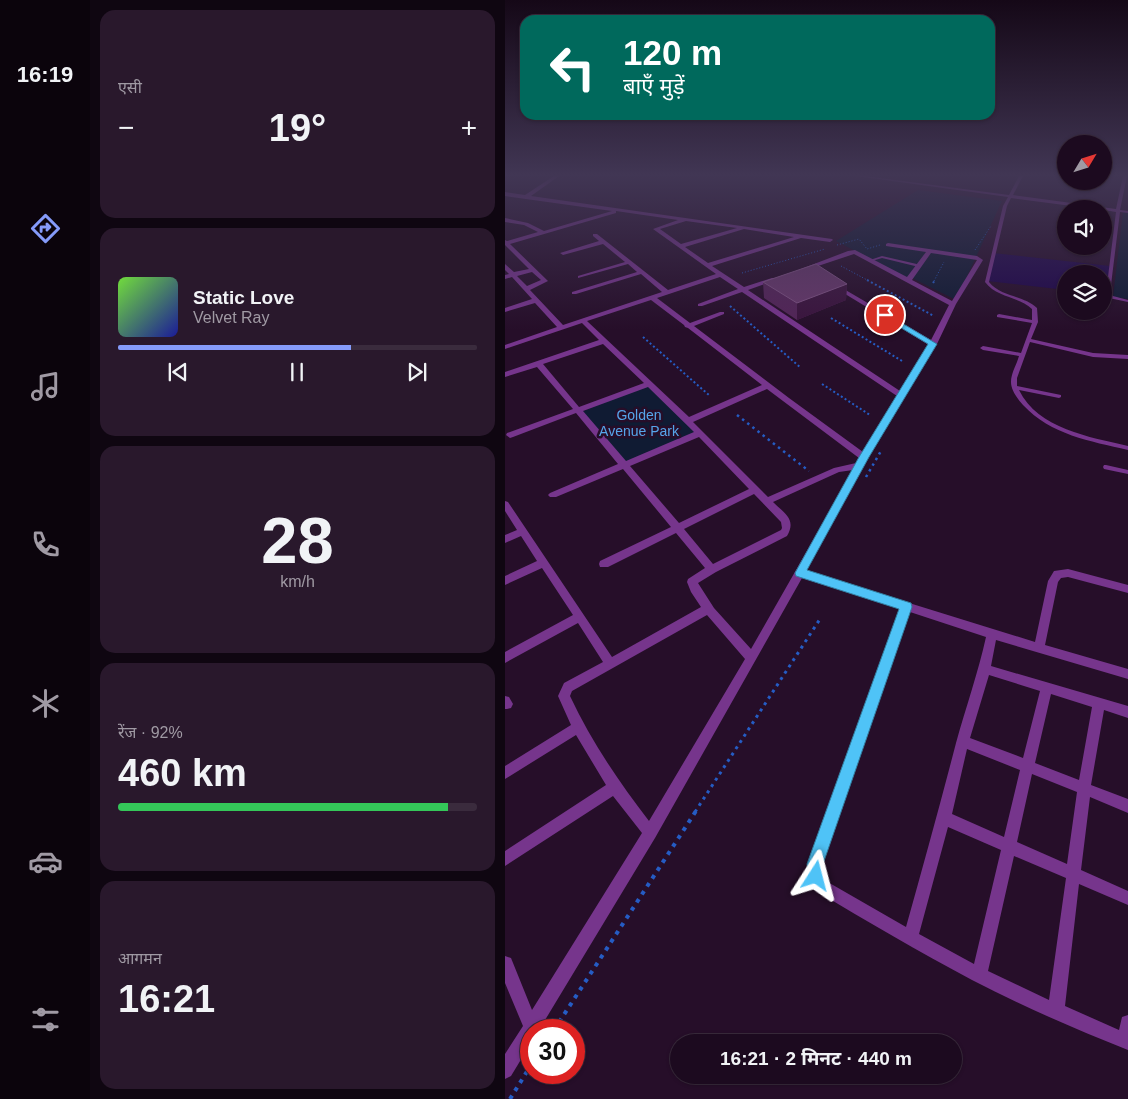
<!DOCTYPE html>
<html lang="hi">
<head>
<meta charset="utf-8">
<style>
  body { margin:0; font-family:Helvetica,"Noto Sans Devanagari",sans-serif; background:#29182c; color:#f1f3f6; height:100vh; display:flex; flex-direction:column; font-size:19px; white-space:nowrap }
  * { box-sizing:border-box; margin:0 }
  p { font-size:16px; color:#a09aa4 }
  .icon { flex:none; width:28px; height:28px; fill:none; stroke:currentColor; stroke-width:2; stroke-linecap:round; stroke-linejoin:round }
  .map { position:relative; flex:1; overflow:hidden }
  .sheet { display:flex; flex-direction:column; gap:10px; padding:10px; background:#0f0611; width:415px }
  .sheet>* { flex:none }
  .top-card { position:absolute; left:15px; top:15px; width:475px; height:105px; border-radius:15px; box-shadow:0 1px 4px #0004,0 0 0 1px #3a2b3d; background:#00695c; color:#fff; overflow:hidden }
  .needle { width:32px; rotate:52deg }
  .buttons { position:absolute; left:552px; top:135px; display:grid; gap:10px }
  .buttons a { display:grid; place-items:center; width:55px; height:55px; border-radius:50%; background:#1c0a1f; box-shadow:0 1px 4px #0004,0 0 0 1px #3a2b3d; font-size:25px }
  .speed { position:absolute; left:15px; top:1019px; display:flex; gap:10px; font-size:25px; font-weight:700; text-align:center }
  .speed>* { display:grid; place-content:center; width:65px; height:65px; border-radius:50%; background:#1c0a1f; box-shadow:0 1px 4px #0004,0 0 0 1px #3a2b3d; line-height:1 }
  .speed .limit { border:8px solid #d22; background:#fff; color:#111 }
  .pin { position:absolute; display:grid; place-items:center; width:42px; height:42px; color:#fff; margin:-21px; border:2px solid #fff; border-radius:50%; box-shadow:0 1px 5px #0007 }
  .me { position:absolute; width:55px; margin:-28px; rotate:9deg; stroke-linejoin:round; filter:drop-shadow(0 0 4px #0008) }
  .turn { display:flex; align-items:center; gap:18px; height:105px; padding:0 20px; font-size:22px }
  .turn .icon { width:65px; height:65px; stroke-width:2.5 }
  .turn b { display:block; font-size:35px; line-height:42px }
  .big { font-size:38px; font-weight:700; line-height:1.1 }
  .sheet .widget { flex:1; display:flex; flex-direction:column; justify-content:center; gap:8px; min-width:0; padding:0 18px; border-radius:15px; background:#29182c }
  .sheet .dial { align-items:center; gap:0 }
  .dial b { font-size:65px; line-height:1 }
  .song { display:flex; align-items:center; gap:15px }
  .cover { width:60px; height:60px; border-radius:8px; background:linear-gradient(135deg,hsl(100 70% 55%),hsl(240 70% 35%)) }
  .played { height:5px; border-radius:2px; background:linear-gradient(90deg,#859bfa 65%,#3a2b3d 65%) }
  .keys { display:flex; justify-content:space-around; direction:ltr }
  .heat { display:flex; justify-content:space-between; align-items:center; font-size:28px; direction:ltr }
  .charge { height:8px; border-radius:4px; background:linear-gradient(90deg,#34c759 92%,#3a2b3d 0) }
  .trip { position:absolute; left:165px; top:1034px; width:292px; height:50px; border-radius:25px; background:#1c0a1f; box-shadow:0 1px 4px #0004,0 0 0 1px #3a2b3d; font-weight:700; line-height:50px; text-align:center }
  main { display:flex; flex:1; min-height:0 }
  .dock { display:flex; flex-direction:column; width:90px; justify-content:space-around; align-items:center; background:#0b040c; color:#a09aa4 }
  .dock .icon { width:35px; height:35px }
  .dock .current { color:#859bfa }
  .dock b { font-size:22px; color:#f1f3f6 }
  .map>svg:first-child { display:block }
</style>
</head>
<body>
<main>
<nav class="dock">
<b>16:19</b>
<svg class="icon current" aria-label="directions" viewBox="0 0 24 24"><path d="M12 3l9 9-9 9-9-9zM9 14v-3h6M13 9l2 2-2 2"/></svg>
<svg class="icon" aria-label="music" viewBox="0 0 24 24"><path d="M9 18V5l10-2v13"/><circle cx="6" cy="18" r="3"/><circle cx="16" cy="16" r="3"/></svg>
<svg class="icon" aria-label="phone" viewBox="0 0 24 24"><path d="M5 4h4l2 5-3 2q2 4 5 5l2-3 5 2v4C11 20 4 13 5 4z"/></svg>
<svg class="icon" aria-label="climate" viewBox="0 0 24 24"><path d="M12 3v18M4 7l16 10M4 17L20 7"/></svg>
<svg class="icon" aria-label="car" viewBox="0 0 24 24"><path d="M5 17H2v-5l4-1 3-4h7l3 4 3 1v5h-3M9 17h6M6 11h13"/><circle cx="7" cy="17" r="2"/><circle cx="17" cy="17" r="2"/></svg>
<svg class="icon" aria-label="filters" viewBox="0 0 24 24"><path d="M4 7h16M4 17h16"/><circle cx="9" cy="7" r="2"/><circle cx="15" cy="17" r="2"/></svg>
</nav>
<section class="sheet">
<div class="widget"><p>एसी</p>
<div class="heat"><a>−</a><b class="big">19°</b><a>+</a></div>
</div>
<div class="widget">
<div class="song"><i class="cover"></i><div><b>Static Love</b><p>Velvet Ray</p></div></div>
<div class="played"></div>
<div class="keys"><svg class="icon" aria-label="previous" viewBox="0 0 24 24"><path d="M18 5L8 12l10 7zM5 5v14"/></svg><svg class="icon" aria-label="pause" viewBox="0 0 24 24"><path d="M8 5v14M16 5v14"/></svg><svg class="icon" aria-label="next" viewBox="0 0 24 24"><path d="M6 5l10 7-10 7zM19 5v14"/></svg></div>
</div>
<div class="widget dial"><b>28</b><p>km/h</p></div>
<div class="widget"><p>रेंज · 92%</p><b class="big">460 km</b><div class="charge"></div></div>
<div class="widget"><p>आगमन</p><b class="big">16:21</b></div>
</section>
<div class="map">
<svg width="623" height="1099" viewBox="0 0 623 1099">
  <rect width="100%" height="100%" fill="#260e29"/>
  <!-- green -->
  <g fill="#101b33">
    <path d="M 413,190 L 497,201 L 451,300 L 405,277 L 404,279 L 331,241 Z"/>
    <path d="M 618,212 L 623,213 L 623,299 L 608,297 Z"/>
    <path d="M 142,385 L 192,433 L 120,465 L 76,412 Z"/>
  </g>
  <!-- water -->
  <path fill="#1e064a" d="M 488,253 L 605,266 L 600,294 L 599,274 L 561,274 L 561,290 L 482,281 Z"/>
  <g fill="none" stroke-linecap="round" stroke-linejoin="round">
    <!-- path-far4 -->
    <g stroke="#255cc4" stroke-width="1" stroke-dasharray="1 2" stroke-linecap="butt">
      <path d="M 332,245 L 354,239 L 362,249 L 375,245"/>
      <path d="M 470,250 L 486,226"/>
      <path d="M 336,266 L 364,281"/>
      <path d="M 237,273 L 320,249"/>
      <path d="M 429,281 L 439,262"/>
    </g>
    <!-- path-far3 -->
    <g stroke="#255cc4" stroke-width="2" stroke-dasharray="2 2.5" stroke-linecap="butt">
      <path d="M 362,280 L 429,316"/>
      <path d="M 428,283 L 430,280"/>
      <path d="M 225,306 L 296,368"/>
      <path d="M 326,318 L 397,361"/>
      <path d="M 138,337 L 205,396"/>
      <path d="M 317,384 L 365,415"/>
    </g>
    <!-- path-far2 -->
    <g stroke="#255cc4" stroke-width="2.5" stroke-dasharray="2.5 4" stroke-linecap="butt">
      <path d="M 232,415 L 304,471"/>
      <path d="M 361,477 L 376,451"/>
    </g>
    <!-- path-far1 -->
    <path stroke="#255cc4" stroke-width="3" stroke-dasharray="3 4.5" stroke-linecap="butt" d="M 190,812 L 315,619"/>
    <!-- path -->
    <g stroke="#255cc4" stroke-width="4" stroke-dasharray="4 5.5" stroke-linecap="butt">
      <path d="M 49,1030 L 191,811"/>
      <path d="M 5,1099 L 26,1065"/>
    </g>
    <!-- lane -->
    <g fill="#76358c" fill-rule="evenodd">
      <path d="M 351,176 L 360,176 L 504,195 L 514,176 L 518,176 L 508,195 L 611,209 L 618,176 L 622,176 L 615,210 L 623,211 L 623,213 L 615,212 L 605,293 L 608,296 L 623,300 L 623,302 L 604,298 L 601,293 L 611,212 L 599,210 L 599,209 L 590,209 L 506,198 L 502,206 L 484,282 C 496,297 518,295 532,308 L 533,322 L 526,339 L 588,353 L 623,355 L 623,359 L 588,357 L 525,342 L 512,378 L 512,386 L 556,395 L 556,397 L 554,398 L 514,390 C 533,429 585,437 623,446 L 623,450 C 585,441 546,435 518,405 C 512,398 506,390 506,382 C 506,373 512,364 514,356 L 478,350 L 475,348 L 478,346 L 516,353 L 527,323 L 492,317 L 492,315 L 494,314 L 527,320 L 527,309 C 513,296 492,298 480,282 L 498,206 L 503,197 Z"/>
      <path d="M 377,256 L 416,265 L 416,266 L 414,267 L 377,258 L 367,261 L 365,260 Z"/>
      <path d="M 599,465 L 601,465 L 623,470 L 623,474 L 599,469 L 598,467 Z"/>
    </g>
    <!-- street -->
    <g fill="#76358c" fill-rule="evenodd">
      <path d="M 49,176 L 54,176 L 26,196 L 327,239 L 328,240 L 325,242 L 296,238 L 207,266 L 239,287 L 267,278 L 271,278 L 271,280 L 243,290 L 395,391 L 424,345 L 327,286 L 332,285 L 426,340 L 444,305 L 349,254 L 301,270 L 296,269 L 343,251 L 350,250 L 402,277 L 421,252 L 381,246 L 381,244 L 383,243 L 472,256 L 478,260 L 451,304 L 432,344 L 363,457 L 301,571 L 530,642 L 543,581 L 549,571 L 563,569 L 623,585 L 623,593 L 563,577 L 556,578 L 553,582 L 540,645 L 623,669 L 623,679 L 491,640 L 486,666 L 623,706 L 623,718 L 599,710 L 586,785 L 623,799 L 623,813 L 585,797 L 576,870 L 623,891 L 623,905 L 574,884 L 560,1006 L 614,1030 L 617,1017 L 623,1015 L 623,1050 C 570,1029 517,1006 467,980 C 414,952 362,921 311,891 L 304,876 L 303,864 L 395,609 L 297,578 L 150,838 L 34,1030 L 26,1030 L 26,1043 L 6,1076 L 0,1079 L 0,1054 L 18,1026 L 0,983 L 0,956 L 6,958 L 27,1010 L 137,833 L 108,796 L 0,866 L 0,851 L 101,785 L 71,735 L 0,779 L 0,766 L 66,725 L 53,696 L 59,683 L 98,662 L 73,623 L 0,663 L 0,652 L 68,615 L 37,568 L 0,585 L 0,576 L 32,561 L 16,536 L 0,543 L 0,535 L 12,530 L 0,511 L 0,501 L 3,502 L 107,657 L 196,607 L 186,592 L 182,582 L 183,579 L 200,568 L 171,533 L 103,567 L 95,567 L 94,564 L 95,561 L 166,527 L 118,469 L 51,497 L 45,497 L 43,495 L 45,493 L 113,464 L 71,413 L 8,437 L 5,438 L 1,435 L 2,433 L 68,409 L 32,367 L 0,377 L 0,372 L 94,340 L 77,323 L 0,349 L 0,345 L 52,327 L 30,303 L 0,312 L 0,308 L 27,299 L 7,277 L 0,279 L 0,275 L 4,274 L 0,270 L 0,264 L 9,272 L 24,269 L 0,245 L 0,240 L 2,241 L 33,232 L 19,225 L 0,222 L 0,218 L 23,223 L 39,231 L 107,211 L 0,196 L 0,192 L 20,195 ZM 111,211 L 173,220 L 148,229 L 211,274 L 163,290 L 92,234 L 88,234 L 88,236 L 94,241 L 55,253 L 58,255 L 98,244 L 120,262 L 73,276 L 73,278 L 123,264 L 132,272 L 67,292 L 67,294 L 71,294 L 136,274 L 157,292 L 58,325 L 25,290 L 43,281 L 5,244 L 111,213 ZM 181,221 L 232,228 L 176,244 L 155,229 ZM 239,229 L 289,237 L 203,263 L 180,247 ZM 426,253 L 472,260 L 447,301 L 407,280 ZM 27,272 L 36,280 L 22,286 L 12,276 ZM 215,277 L 233,289 L 193,304 L 193,306 L 197,306 L 237,292 L 392,396 L 358,452 L 284,398 L 189,326 L 219,314 L 219,312 L 215,312 L 185,323 L 152,298 ZM 146,300 L 179,325 L 180,327 L 183,328 L 257,385 L 184,417 L 82,321 ZM 98,344 L 139,383 L 74,407 L 38,364 ZM 143,387 L 189,432 L 121,461 L 78,411 ZM 262,389 L 354,458 L 351,463 L 329,468 L 263,497 L 188,422 ZM 194,437 L 244,489 L 174,523 L 125,466 ZM 348,470 L 246,649 L 209,608 L 193,583 L 211,572 L 282,536 C 292,519 279,513 268,502 L 334,472 ZM 249,494 L 276,522 L 277,528 L 276,530 L 208,564 L 179,529 ZM 405,612 L 481,637 C 473,673 461,707 451,743 C 435,805 418,866 401,927 L 321,881 L 318,875 L 317,864 ZM 202,615 L 240,659 L 144,821 C 114,782 86,741 65,696 L 67,691 ZM 484,675 L 535,691 L 518,758 L 465,738 ZM 546,694 L 587,707 L 574,780 L 530,763 ZM 462,749 L 515,770 L 499,837 L 447,814 ZM 527,774 L 572,792 L 562,864 L 512,842 ZM 443,827 L 496,850 L 469,964 L 414,934 ZM 509,856 L 561,878 L 544,1000 L 483,971 Z"/>
      <path d="M 0,696 L 4,697 L 8,704 L 6,708 L 2,709 L 0,709 Z"/>
    </g>
  </g>
  <!-- wall -->
  <path fill="#532558" d="M 258,282 L 342,284 L 341,300 L 292,320 L 259,298 Z"/>
  <!-- shaded-wall -->
  <path fill="#3a143d" d="M 342,284 L 341,300 L 292,320 L 292,303 Z"/>
  <!-- building -->
  <path fill="#65386a" stroke="#7c5181" d="M 311,264 L 342,284 L 292,303 L 258,282 Z"/>
  <!-- sky -->
  <linearGradient id="sky" x2="0" y2="1"><stop stop-color="#150817"/><stop offset="0.53" stop-color="#413654"/><stop offset="1" stop-color="#413654" stop-opacity="0"/></linearGradient>
  <rect width="623" height="330" fill="url(#sky)"/>
  <!-- route -->
  <path fill="#4fc3f7" stroke="#337fa1" d="M 380,313 L 432,344 L 364,457 L 302,570 L 406,603 L 407,607 L 318,864 L 319,876 L 317,882 L 311,884 L 305,882 L 302,864 L 394,609 L 291,576 L 290,573 L 354,457 L 423,344 L 378,317 L 378,314 Z"/>
  <g text-anchor="middle" dominant-baseline="central" stroke-width="5" stroke-linejoin="round" paint-order="stroke">
    <!-- park labels -->
    <g font-size="14" fill="#56a5ea" stroke="#260e29">
      <text x="134" y="415">Golden<tspan x="134" dy="16">Avenue Park</tspan></text>
    </g>
  </g>
</svg>
<div class="buttons">
<a><svg class="needle" viewBox="-14 -14 28 28"><path d="M0-13l5 13h-10z" fill="#e53935"/><path d="M0 13l5-13h-10z" fill="#a09aa4"/></svg></a>
<a><svg class="icon" aria-label="sound" viewBox="0 0 24 24"><path d="M4 9h4l5-4v14l-5-4H4zM17 9q2 3 0 6"/></svg></a>
<a><svg class="icon" aria-label="layers" viewBox="0 0 24 24"><path d="M12 4l9 5-9 5-9-5zM3 14l9 5 9-5"/></svg></a>
</div>
<div class="speed"><div class="limit">30</div></div>
<div class="pin" style="left:380px;top:315px;background:#d93025"><svg class="icon" aria-label="arrive" viewBox="0 0 24 24"><path d="M6 21V4h12l-3 4 3 4H6"/></svg></div>
<svg class="me" style="left:311px;top:876px" viewBox="-20 -20 40 40"><path d="M0-17L14 15 0 8-14 15z" fill="#4fc3f7" stroke="#fff" stroke-width="4"/></svg>
<div class="trip">16:21 · 2 मिनट · 440 m</div>
<div class="top-card">
<div class="turn"><svg class="icon" aria-label="left" viewBox="0 0 24 24"><path d="M17 20v-9H6M10 6l-5 5 5 5"/></svg><div><b>120 m</b>बाएँ मुड़ें</div></div>
</div>
</div>
</main>
</body>
</html>
